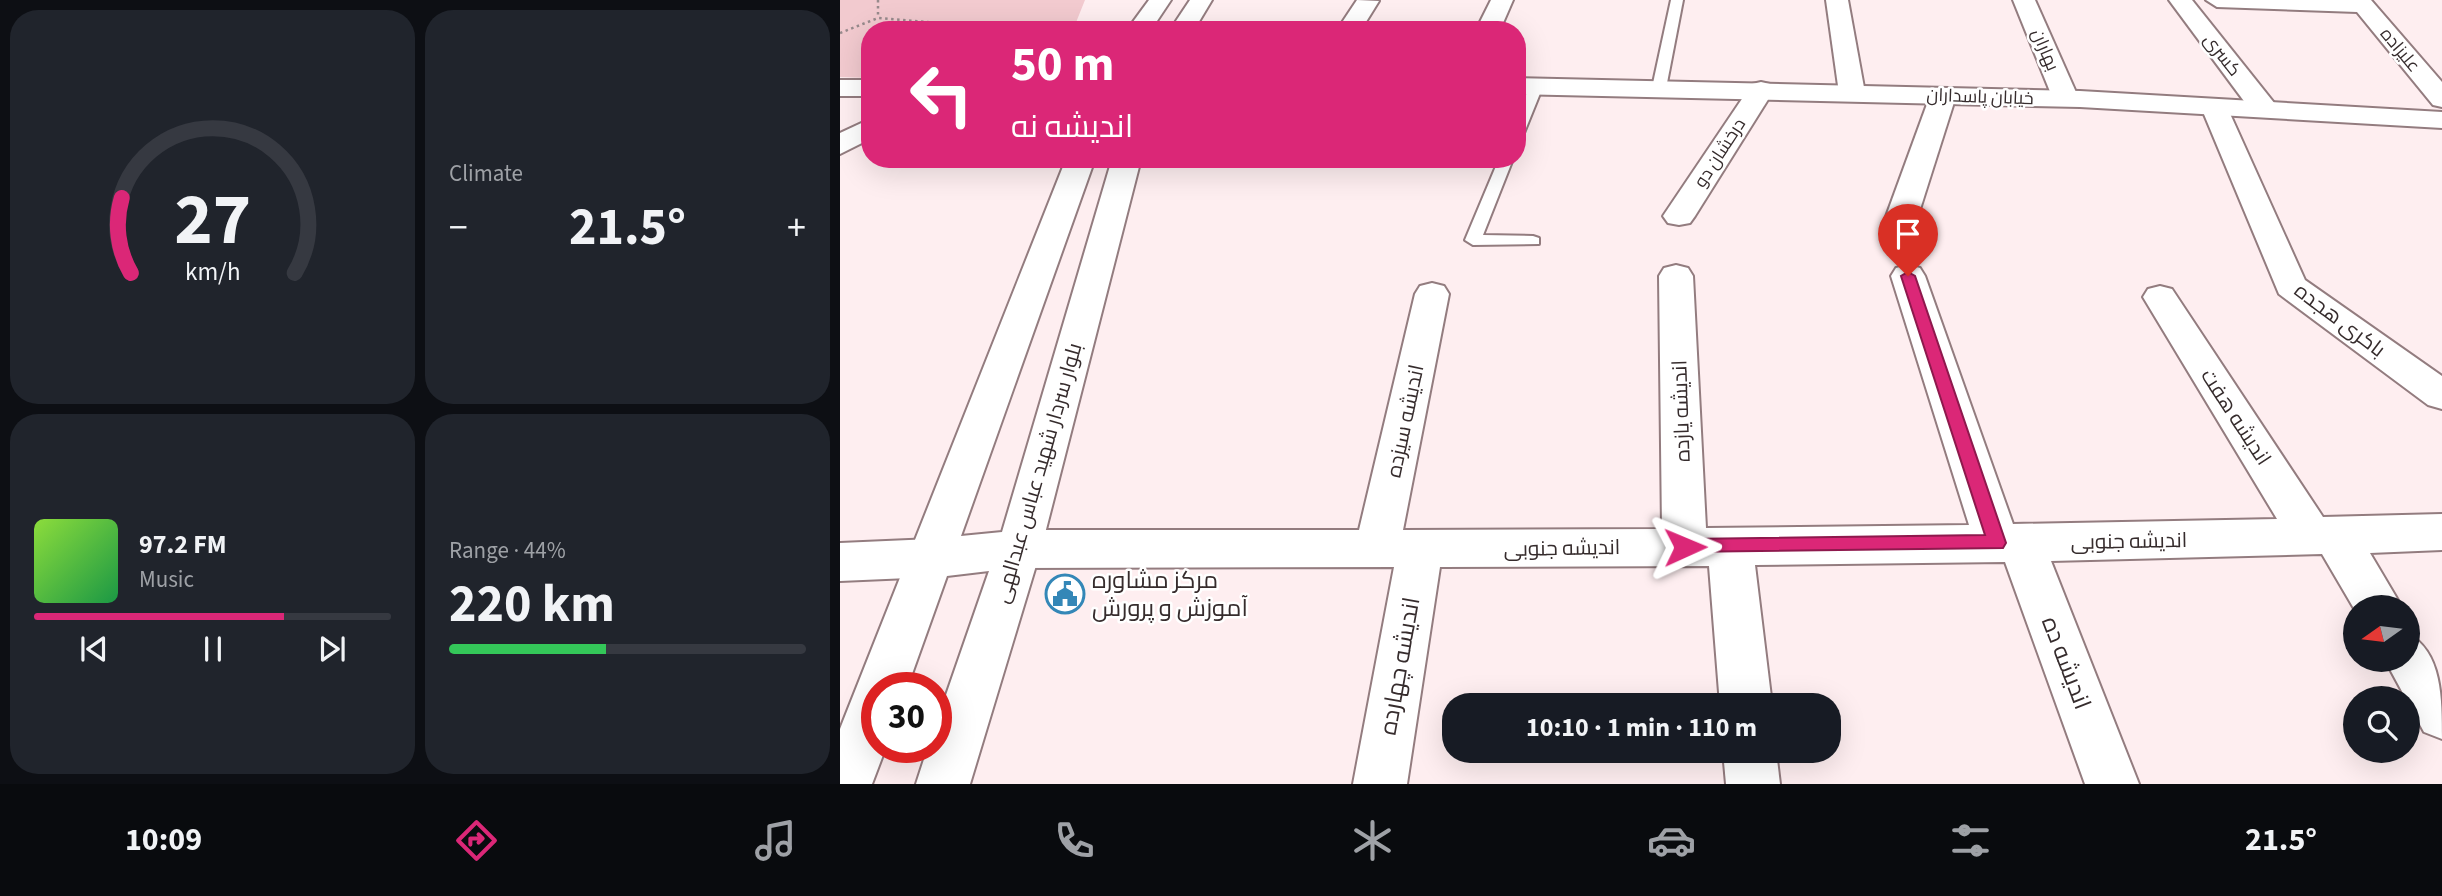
<!DOCTYPE html>
<html lang="en">
<head>
<meta charset="utf-8">
<style>
  body { margin:0; font-family:"Source Sans 3",Cairo,sans-serif; background:#20242c; color:#f1f3f6; height:100vh; display:flex; flex-direction:column; font-size:26px; white-space:nowrap }
  * { box-sizing:border-box; margin:0 }
  p { font-size:23px; color:#9ea1a6 }
  .icon { flex:none; width:38px; height:38px; fill:none; stroke:currentColor; stroke-width:2; stroke-linecap:round; stroke-linejoin:round }
  .map { position:relative; flex:1; overflow:hidden }
  .details { display:flex; flex-direction:column; gap:10px; padding:10px; background:#0d0f14; width:840px }
  .details>* { flex:none }
  .top-card { position:absolute; left:21px; top:21px; width:665px; height:147px; border-radius:28px; box-shadow:0 7px 28px #0002; background:#db2777; color:#fff; overflow:hidden }
  .needle { width:46px; rotate:256deg }
  .controls { position:absolute; left:1503px; top:595px; display:grid; gap:14px }
  .controls a { display:grid; place-items:center; width:77px; height:77px; border-radius:50%; background:#171b24; box-shadow:0 7px 28px #0002; font-size:35px }
  .speed { position:absolute; left:21px; top:672px; display:flex; gap:14px; font-size:35px; font-weight:700; text-align:center }
  .speed>* { display:grid; place-content:center; width:91px; height:91px; border-radius:50%; background:#171b24; box-shadow:0 7px 28px #0002; line-height:1 }
  .speed .limit { border:10px solid #d22; background:#fff; color:#111 }
  .pin { position:absolute; display:grid; place-items:center; width:60px; height:60px; color:#fff; margin:-72px -30px; border-radius:50% 50% 50% 0; rotate:-45deg; box-shadow:0 0 7px #0007 }
  .pin .icon { rotate:45deg }
  .me { position:absolute; width:77px; margin:-38px; rotate:89deg; stroke-linejoin:round; filter:drop-shadow(0 0 5px #0008) }
  .turn { display:flex; align-items:center; gap:24px; height:147px; padding:0 35px; font-size:32px }
  .turn .icon { width:91px; height:91px; stroke-width:2.5 }
  .turn b { display:block; font-size:49px; line-height:60px }
  .big { font-size:52px; font-weight:700; line-height:1.1 }
  .details .tile { flex:1; display:flex; flex-direction:column; justify-content:center; gap:10px; min-width:0; padding:0 24px; border-radius:28px; background:#20242c }
  .details .dial { align-items:center; gap:0 }
  .dial svg { height:182px; overflow:visible; fill:none; stroke:#363941; stroke-width:7; stroke-linecap:round; text-anchor:middle }
  .dial text { fill:#f1f3f6; stroke:none }
  .song { display:flex; align-items:center; gap:21px }
  .cover { width:84px; height:84px; border-radius:10px; background:linear-gradient(135deg,hsl(90 70% 55%),hsl(140 70% 35%)) }
  .played { height:7px; border-radius:4px; background:linear-gradient(90deg,#db2777 70%,#363941 70%) }
  .keys { display:flex; justify-content:space-around; direction:ltr }
  .heat { display:flex; justify-content:space-between; align-items:center; font-size:38px; direction:ltr }
  .charge { height:10px; border-radius:5px; background:linear-gradient(90deg,#34c759 44%,#363941 0) }
  .details .tiles { flex:1; display:grid; gap:10px; grid-template-columns:repeat(2,1fr) }
  .trip { position:absolute; left:602px; top:693px; width:399px; height:70px; border-radius:28px; background:#171b24; box-shadow:0 7px 28px #0002; font-weight:700; line-height:70px; text-align:center }
  .tabs { display:flex; height:112px; justify-content:space-around; align-items:center; background:#090b0e; color:#9ea1a6 }
  .tabs .icon { width:49px; height:49px }
  .tabs .current { color:#db2777 }
  .tabs b { font-size:32px; color:#f1f3f6 }
  main { display:flex; flex:1; min-height:0 }
  .map>svg:first-child { display:block }
</style>
</head>
<body>
<main>
<section class="details">
<div class="tiles">
<div class="tile dial"><svg viewBox="0 0 100 80">
<path d="M14 69A42 42 0 1 1 86 69"/>
<path d="M14 69A42 42 0 0 1 10 36" stroke="#db2777"/>
<text x="50" y="56" font-size="32" font-weight="700">27</text>
<text x="50" y="72" font-size="11">km/h</text>
</svg></div>
<div class="tile"><p>Climate</p>
<div class="heat"><a>−</a><b class="big">21.5°</b><a>+</a></div>
</div>
<div class="tile">
<div class="song"><i class="cover"></i><div><b>97.2 FM</b><p>Music</p></div></div>
<div class="played"></div>
<div class="keys"><svg class="icon" aria-label="previous" viewBox="0 0 24 24"><path d="M18 5L8 12l10 7zM5 5v14"/></svg><svg class="icon" aria-label="pause" viewBox="0 0 24 24"><path d="M8 5v14M16 5v14"/></svg><svg class="icon" aria-label="next" viewBox="0 0 24 24"><path d="M6 5l10 7-10 7zM19 5v14"/></svg></div>
</div>
<div class="tile"><p>Range · 44%</p><b class="big">220 km</b><div class="charge"></div></div>
</div>
</section>
<div class="map">
<svg width="1602" height="784" viewBox="0 0 1602 784">
  <rect width="100%" height="100%" fill="#feeef0"/>
  <!-- green -->
  <path fill="#f2cacf" d="M 0,0 L 245,0 L 233,30 L 30,30 L 30,78 L 0,77 Z"/>
  <g fill="none" stroke-linecap="round" stroke-linejoin="round">
    <defs>
      <g id="service">
        <path d="M 831,0 L 843,0 L 826,88 L 819,92 L 812,88 Z"/>
        <path d="M 691,83 L 703,86 L 684,133 L 677,137 L 677,116 Z"/>
        <path d="M 659,159 L 673,159 L 643,235 L 693,236 L 699,238 L 699,244 L 633,245 L 625,240 Z"/>
      </g>
      <g id="minor">
        <path d="M 517,0 L 539,1 L 521,30 L 497,30 Z"/>
        <path d="M 651,0 L 673,0 L 660,30 L 636,30 Z"/>
        <path d="M 986,0 L 1008,0 L 1025,93 L 1021,99 L 1003,99 L 999,93 Z"/>
        <path d="M 1173,0 L 1195,0 L 1239,99 L 1235,105 L 1217,105 L 1213,99 Z"/>
        <path d="M 1329,0 L 1352,0 L 1435,104 L 1438,110 L 1435,116 L 1415,116 Z"/>
        <path d="M 1366,0 L 1531,0 L 1602,82 L 1602,107 L 1593,105 L 1517,12 L 1377,7 Z"/>
        <rect x="0" y="80" width="30" height="16"/>
        <path d="M 921,82 L 930,84 L 934,90 L 855,216 L 850,223 L 839,225 L 828,223 L 823,216 L 912,84 Z"/>
        <path d="M 1103,88 L 1112,90 L 1116,96 L 1076,222 L 1071,229 L 1060,231 L 1049,229 L 1044,222 L 1090,96 L 1094,90 Z"/>
        <path d="M 1374,99 L 1383,101 L 1387,107 L 1465,280 L 1602,376 L 1602,409 L 1588,405 L 1439,294 L 1361,107 L 1365,101 Z"/>
        <path d="M 30,119 L 30,139 L 0,154 L 0,133 Z"/>
        <path d="M 836,265 L 848,268 L 853,276 L 866,528 L 1129,525 L 1051,276 L 1056,268 L 1068,265 L 1080,268 L 1085,276 L 1173,524 L 1437,519 L 1303,297 L 1308,289 L 1320,286 L 1332,289 L 1483,517 L 1602,514 L 1602,550 L 1530,553 L 1562,607 L 1516,607 L 1516,612 L 1482,554 L 1211,561 L 1299,784 L 1245,784 L 1165,562 L 915,565 L 932,705 L 880,705 L 869,566 L 600,567 L 567,784 L 513,784 L 554,567 L 179,568 L 163,562 L 157,549 L 163,536 L 179,530 L 519,530 L 575,294 L 580,286 L 592,283 L 604,286 L 609,294 L 563,530 L 822,529 L 819,276 L 824,268 Z"/>
        <path d="M 92,539 L 108,544 L 115,558 L 108,572 L 92,577 L 0,581 L 0,543 Z"/>
        <path d="M 1568,634 C 1602,652 1602,698 1602,739 L 1584,732 L 1545,660 L 1568,660 Z"/>
        <path d="M 883,751 L 936,751 L 940,784 L 886,784 Z"/>
      </g>
      <g id="tertiary">
        <path d="M 309,0 L 331,0 L 311,30 L 287,30 Z"/>
        <path d="M 350,0 L 372,0 L 354,30 L 330,30 Z"/>
        <path d="M 677,78 L 1240,91 L 1602,112 L 1602,128 L 1240,107 L 677,94 Z"/>
        <path d="M 226,159 L 255,159 L 121,536 L 162,532 L 272,159 L 301,159 L 201,549 L 130,784 L 76,784 L 88,747 L 96,747 L 96,724 L 149,571 L 107,576 L 67,688 L 37,688 L 37,747 L 46,747 L 32,784 L 0,784 L 0,729 Z"/>
      </g>
    </defs>
    <!-- service casing -->
    <use href="#service" stroke="#937c7f" stroke-width="4"/>
    <!-- minor casing -->
    <use href="#minor" stroke="#937c7f" stroke-width="4"/>
    <!-- tertiary casing -->
    <use href="#tertiary" stroke="#937c7f" stroke-width="4"/>
    <!-- path -->
    <g stroke="#978a8c" stroke-width="2.5" stroke-dasharray="2.5 3.5" stroke-linecap="butt">
      <path d="M 38,0 L 38,18"/>
      <path d="M 0,33 L 38,18 L 98,23 L 105,30"/>
    </g>
    <!-- service -->
    <use href="#service" fill="#fff" fill-rule="evenodd"/>
    <!-- minor -->
    <use href="#minor" fill="#fff" fill-rule="evenodd"/>
    <!-- tertiary -->
    <use href="#tertiary" fill="#fff" fill-rule="evenodd"/>
  </g>
  <!-- route -->
  <path fill="#db2777" stroke="#8e194d" stroke-width="2" d="M 1068,272 L 1075,276 L 1166,543 L 1163,548 L 839,552 L 836,547 L 839,541 L 845,539 L 1145,535 L 1061,276 Z"/>
  <!-- icons -->
  <defs>
    <symbol id="civic-ring" viewBox="-11 -11 22 22"><circle r="9.5" fill="#fff" stroke="#3487b7" stroke-width="1.5"/><path d="M-.6-6.5H3V-4.5H.6V-3L4-1V1h2V6H-6V1h2V-1L-.6-3ZM-1.2 2.5V6h2.4V2.5Z" fill="#3487b7"/></symbol>
  </defs>
  <g fill-rule="evenodd">
    <use href="#civic-ring" x="203" y="572" width="44" height="44"/>
  </g>
  <g text-anchor="middle" dominant-baseline="central" stroke-width="5" stroke-linejoin="round" paint-order="stroke">
    <!-- far-street labels -->
    <g font-size="18" fill="#362c2d" stroke="#fff">
      <text transform="translate(1205 50) rotate(67)">بهاران</text>
      <text transform="translate(1560 50) rotate(50)">علیزاده</text>
      <text transform="translate(1382 55) rotate(52)">کسری</text>
      <text transform="translate(1140 97) rotate(2)">خیابان پاسداران</text>
      <text transform="translate(880 153) rotate(-57)">درخشان دو</text>
    </g>
    <!-- street labels -->
    <g font-size="21" fill="#362c2d" stroke="#fff">
      <text transform="translate(1500 320) rotate(37)">باکری هجده</text>
      <text transform="translate(841 411) rotate(-92)">اندیشه یازده</text>
      <text transform="translate(1396 417) rotate(57)">اندیشه هفت</text>
      <text transform="translate(565 421) rotate(-78)">اندیشه سیزده</text>
      <text transform="translate(198 473) rotate(-74)">بلوار سردار شهید عباس عبدالهی</text>
      <text transform="translate(1289 541) rotate(-1)">اندیشه جنوبی</text>
      <text transform="translate(722 548) rotate(-1)">اندیشه جنوبی</text>
    </g>
    <!-- near-poi labels -->
    <g font-size="24" fill="#362c2d" stroke="#fff" text-anchor="start">
      <text x="252" y="580">مرکز مشاوره<tspan x="252" dy="28">آموزش و پرورش</tspan></text>
    </g>
    <!-- near-street labels -->
    <g font-size="24" fill="#362c2d" stroke="#fff">
      <text transform="translate(1226 663) rotate(69)">اندیشه ده</text>
      <text transform="translate(560 666) rotate(-80)">اندیشه چهارده</text>
    </g>
  </g>
</svg>
<div class="controls">
<a><svg class="needle" viewBox="-14 -14 28 28"><path d="M0-13l5 13h-10z" fill="#e53935"/><path d="M0 13l5-13h-10z" fill="#9ea1a6"/></svg></a>
<a><svg class="icon" aria-label="search" viewBox="0 0 24 24"><circle cx="10" cy="10" r="6"/><path d="M15 15l6 6"/></svg></a>
</div>
<div class="speed"><div class="limit">30</div></div>
<div class="pin" style="left:1068px;top:276px;background:#d93025"><svg class="icon" aria-label="arrive" viewBox="0 0 24 24"><path d="M6 21V4h12l-3 4 3 4H6"/></svg></div>
<svg class="me" style="left:845px;top:547px" viewBox="-20 -20 40 40"><path d="M0-17L14 15 0 8-14 15z" fill="#db2777" stroke="#fff" stroke-width="4"/></svg>
<div class="trip">10:10 · 1 min · 110 m</div>
<div class="top-card">
<div class="turn"><svg class="icon" aria-label="left" viewBox="0 0 24 24"><path d="M17 20v-9H6M10 6l-5 5 5 5"/></svg><div><b>50 m</b>اندیشه نه</div></div>
</div>
</div>
</main>
<nav class="tabs">
<b>10:09</b>
<svg class="icon current" aria-label="directions" viewBox="0 0 24 24"><path d="M12 3l9 9-9 9-9-9zM9 14v-3h6M13 9l2 2-2 2"/></svg>
<svg class="icon" aria-label="music" viewBox="0 0 24 24"><path d="M9 18V5l10-2v13"/><circle cx="6" cy="18" r="3"/><circle cx="16" cy="16" r="3"/></svg>
<svg class="icon" aria-label="phone" viewBox="0 0 24 24"><path d="M5 4h4l2 5-3 2q2 4 5 5l2-3 5 2v4C11 20 4 13 5 4z"/></svg>
<svg class="icon" aria-label="climate" viewBox="0 0 24 24"><path d="M12 3v18M4 7l16 10M4 17L20 7"/></svg>
<svg class="icon" aria-label="car" viewBox="0 0 24 24"><path d="M5 17H2v-5l4-1 3-4h7l3 4 3 1v5h-3M9 17h6M6 11h13"/><circle cx="7" cy="17" r="2"/><circle cx="17" cy="17" r="2"/></svg>
<svg class="icon" aria-label="filters" viewBox="0 0 24 24"><path d="M4 7h16M4 17h16"/><circle cx="9" cy="7" r="2"/><circle cx="15" cy="17" r="2"/></svg>
<b>21.5°</b>
</nav>
</body>
</html>
